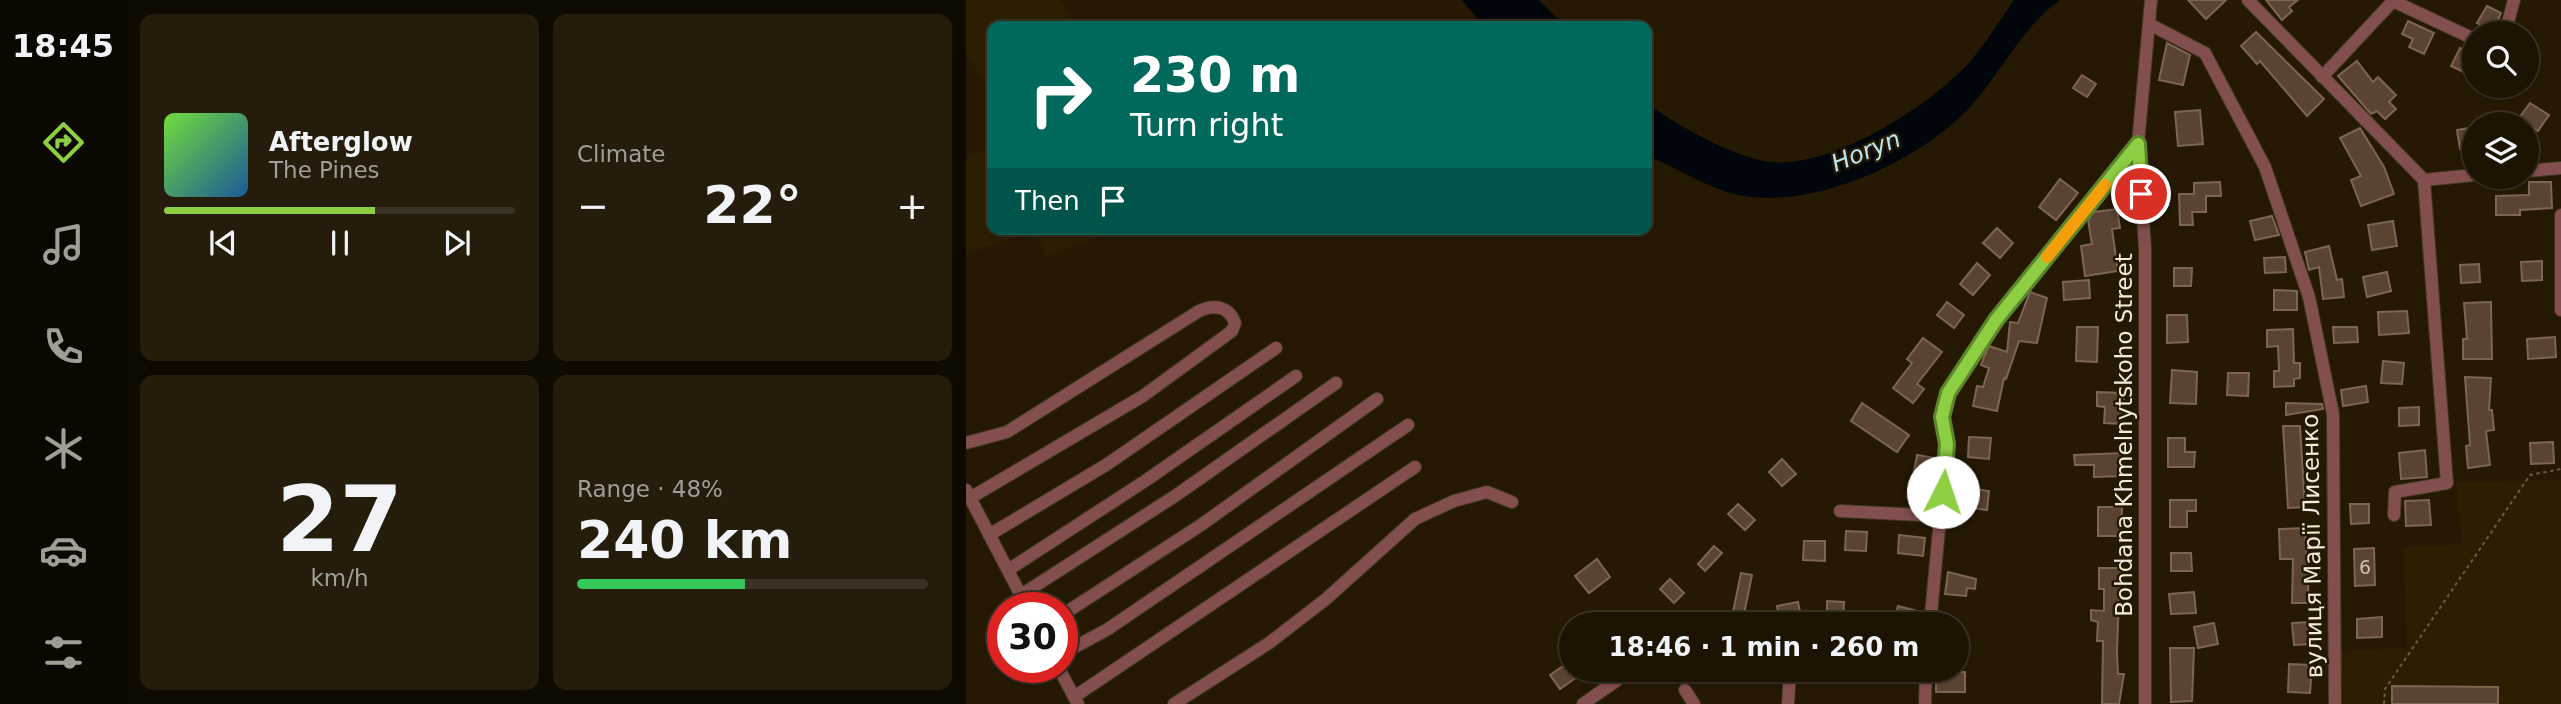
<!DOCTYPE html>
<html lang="en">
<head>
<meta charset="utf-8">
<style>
  body { margin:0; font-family:"DejaVu Sans",sans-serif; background:#251c0c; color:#f1f3f6; height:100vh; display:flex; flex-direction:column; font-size:26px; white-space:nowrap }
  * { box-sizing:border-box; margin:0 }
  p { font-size:23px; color:#a09e99 }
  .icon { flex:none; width:38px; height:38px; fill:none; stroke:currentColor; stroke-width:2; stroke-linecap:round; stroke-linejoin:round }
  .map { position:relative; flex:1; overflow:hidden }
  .drawer { display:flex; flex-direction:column; gap:14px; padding:14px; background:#0f0a01; width:840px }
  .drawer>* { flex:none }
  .top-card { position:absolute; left:21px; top:21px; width:665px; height:214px; border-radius:14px; box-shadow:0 2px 5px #0004,0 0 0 2px #3a3224; background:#00695c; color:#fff; overflow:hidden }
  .tools { position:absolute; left:1496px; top:21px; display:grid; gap:14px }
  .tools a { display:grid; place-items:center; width:77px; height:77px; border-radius:50%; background:#1c1302; box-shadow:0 2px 5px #0004,0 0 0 2px #3a3224; font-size:35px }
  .speed { position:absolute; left:21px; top:592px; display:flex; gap:14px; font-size:35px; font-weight:700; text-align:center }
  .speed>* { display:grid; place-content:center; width:91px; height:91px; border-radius:50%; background:#1c1302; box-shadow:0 2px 5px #0004,0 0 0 2px #3a3224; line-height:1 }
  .speed .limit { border:10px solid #d22; background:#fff; color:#111 }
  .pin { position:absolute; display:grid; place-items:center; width:60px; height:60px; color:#fff; margin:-30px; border:4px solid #fff; border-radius:50%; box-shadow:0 2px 7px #0007 }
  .me { position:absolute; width:77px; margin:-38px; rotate:4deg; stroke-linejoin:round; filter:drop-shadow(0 0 5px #0008) }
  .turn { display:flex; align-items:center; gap:24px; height:147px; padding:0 28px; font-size:32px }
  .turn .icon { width:91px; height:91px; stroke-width:2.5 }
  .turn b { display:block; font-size:49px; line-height:60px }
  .then { display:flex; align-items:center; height:66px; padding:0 28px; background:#0003; gap:14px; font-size:26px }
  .big { font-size:52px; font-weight:600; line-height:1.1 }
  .drawer .widget { flex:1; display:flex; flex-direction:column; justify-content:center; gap:10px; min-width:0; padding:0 24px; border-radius:14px; background:#251c0c }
  .drawer .dial { align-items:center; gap:0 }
  .dial b { font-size:91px; line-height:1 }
  .song { display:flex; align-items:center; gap:21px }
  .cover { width:84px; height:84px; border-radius:10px; background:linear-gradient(135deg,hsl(100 70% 55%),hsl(210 70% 35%)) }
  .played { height:7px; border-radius:4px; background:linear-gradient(90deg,#8ece43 60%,#3a3224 60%) }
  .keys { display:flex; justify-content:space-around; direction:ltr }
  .heat { display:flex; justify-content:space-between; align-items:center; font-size:38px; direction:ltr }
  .charge { height:10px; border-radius:5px; background:linear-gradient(90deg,#34c759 48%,#3a3224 0) }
  .drawer .tiles { flex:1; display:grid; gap:14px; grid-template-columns:repeat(2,1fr) }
  .trip { position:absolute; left:593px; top:612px; width:410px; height:70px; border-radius:35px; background:#1c1302; box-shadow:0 2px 5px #0004,0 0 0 2px #3a3224; font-weight:600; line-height:70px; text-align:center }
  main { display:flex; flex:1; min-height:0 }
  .menu { display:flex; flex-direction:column; width:126px; justify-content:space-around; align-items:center; background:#0b0801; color:#a09e99 }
  .menu .icon { width:49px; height:49px }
  .menu .selected { color:#8ece43 }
  .menu b { font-size:32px; color:#f1f3f6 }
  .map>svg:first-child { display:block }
</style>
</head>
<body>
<main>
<nav class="menu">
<b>18:45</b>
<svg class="icon selected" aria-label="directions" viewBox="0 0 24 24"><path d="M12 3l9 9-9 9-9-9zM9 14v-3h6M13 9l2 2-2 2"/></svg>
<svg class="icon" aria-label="music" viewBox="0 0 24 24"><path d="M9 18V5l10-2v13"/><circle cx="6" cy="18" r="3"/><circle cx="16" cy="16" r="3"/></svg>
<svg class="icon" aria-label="phone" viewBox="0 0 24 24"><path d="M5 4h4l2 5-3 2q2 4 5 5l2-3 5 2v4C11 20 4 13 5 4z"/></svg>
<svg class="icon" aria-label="climate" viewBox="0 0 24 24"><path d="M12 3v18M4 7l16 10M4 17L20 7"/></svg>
<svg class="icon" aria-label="car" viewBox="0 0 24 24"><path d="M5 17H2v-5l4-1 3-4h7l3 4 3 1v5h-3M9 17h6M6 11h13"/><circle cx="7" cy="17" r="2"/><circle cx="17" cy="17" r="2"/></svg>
<svg class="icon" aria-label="filters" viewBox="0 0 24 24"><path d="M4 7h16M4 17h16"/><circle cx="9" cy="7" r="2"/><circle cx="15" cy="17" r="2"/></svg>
</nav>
<section class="drawer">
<div class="tiles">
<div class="widget">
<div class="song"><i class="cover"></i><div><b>Afterglow</b><p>The Pines</p></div></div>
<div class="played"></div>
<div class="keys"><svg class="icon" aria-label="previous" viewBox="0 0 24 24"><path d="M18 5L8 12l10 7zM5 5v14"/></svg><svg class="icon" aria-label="pause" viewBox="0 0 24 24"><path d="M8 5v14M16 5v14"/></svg><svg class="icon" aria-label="next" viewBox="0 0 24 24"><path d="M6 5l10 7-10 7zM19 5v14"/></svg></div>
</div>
<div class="widget"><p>Climate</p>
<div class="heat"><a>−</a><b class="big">22°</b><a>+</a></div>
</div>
<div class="widget dial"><b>27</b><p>km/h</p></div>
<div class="widget"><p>Range · 48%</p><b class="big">240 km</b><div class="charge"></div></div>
</div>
</section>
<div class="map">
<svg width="1595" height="704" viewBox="0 0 1595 704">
  <rect width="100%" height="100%" fill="#251903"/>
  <!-- built -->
  <g fill="#2c1e00">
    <path d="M 0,0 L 94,0 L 109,26 L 26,26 L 26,97 L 0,52 Z"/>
    <path d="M 26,146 L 26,229 L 153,229 L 79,257 L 70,230 L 0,254 L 0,157 Z"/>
    <path d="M 1595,480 L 1595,704 L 1369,704 L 1369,652 L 1441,647 L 1437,547 L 1496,544 L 1490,482 Z"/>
  </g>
  <!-- water -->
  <g fill="#00060c">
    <path d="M 496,0 L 573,0 L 599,26 L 517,26 Z"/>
    <path d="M 1048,0 L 1094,0 C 1056,27 1036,71 1005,106 C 956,159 858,205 785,197 C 749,194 714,168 681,156 L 681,103 C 710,125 769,158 805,162 C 864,168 953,112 994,72 C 1015,52 1031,24 1048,0 Z"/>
  </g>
  <!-- building -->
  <g fill="#5a4332" stroke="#7d6552" stroke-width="2">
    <path d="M 1222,0 L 1260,0 L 1240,19 Z"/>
    <path d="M 1300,0 L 1332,0 L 1323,7 L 1326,11 L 1316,20 Z"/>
    <path d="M 1521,6 L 1535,13 L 1527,32 L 1511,23 Z"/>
    <path d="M 1442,21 L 1468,33 L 1458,54 L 1443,47 L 1447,39 L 1436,34 Z"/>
    <path d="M 1290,32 L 1358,99 L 1341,116 L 1294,61 L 1291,64 L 1275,46 Z"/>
    <path d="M 1201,43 L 1224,55 L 1217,85 L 1193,80 Z"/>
    <path d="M 1494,48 L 1508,55 L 1504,75 L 1485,66 Z"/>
    <path d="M 1391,61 L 1407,82 L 1412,77 L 1430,95 L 1423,102 L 1430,109 L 1419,119 L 1411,111 L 1405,114 L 1372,76 Z"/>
    <path d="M 1116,75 L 1130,84 L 1121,97 L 1107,88 Z"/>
    <path d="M 1564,103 L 1583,115 L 1572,131 L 1553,118 Z"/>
    <path d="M 1234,110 L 1237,144 L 1212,146 L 1209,112 Z"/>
    <path d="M 1508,127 L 1508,147 L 1494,149 L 1491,130 Z"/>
    <path d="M 1394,128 L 1418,167 L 1428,194 L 1395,206 L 1385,180 L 1395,176 L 1374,138 Z"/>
    <path d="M 1094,179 L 1112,193 L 1090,220 L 1073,207 Z"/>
    <path d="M 1254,182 L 1255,196 L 1240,196 L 1240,212 L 1226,212 L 1227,225 L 1214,225 L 1213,194 L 1228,194 L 1228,183 Z"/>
    <path d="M 1563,182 L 1585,182 L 1586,208 L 1554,210 L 1554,215 L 1530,215 L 1530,196 L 1563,195 Z"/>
    <path d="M 1151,209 L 1154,228 L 1146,229 L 1152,271 L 1119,276 L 1115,246 L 1126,244 L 1122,220 L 1128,212 Z"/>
    <path d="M 1306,216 L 1313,235 L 1289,240 L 1284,221 Z"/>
    <path d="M 1427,221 L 1431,246 L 1406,250 L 1402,225 Z"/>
    <path d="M 1031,228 L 1047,243 L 1034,258 L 1017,243 Z"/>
    <path d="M 1363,246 L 1371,280 L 1376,279 L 1378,297 L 1357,299 L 1353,267 L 1343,270 L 1339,252 Z"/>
    <path d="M 1319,257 L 1320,272 L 1299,273 L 1298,258 Z"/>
    <path d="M 1576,261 L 1576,280 L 1556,281 L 1555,262 Z"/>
    <path d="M 1011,263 L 1024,275 L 1007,295 L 994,284 Z"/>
    <path d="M 1513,264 L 1514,282 L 1495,283 L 1494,265 Z"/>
    <path d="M 1208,268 L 1226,268 L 1225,286 L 1208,286 Z"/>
    <path d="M 1421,272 L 1425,291 L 1401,297 L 1397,277 Z"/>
    <path d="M 1123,280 L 1124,298 L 1098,300 L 1097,282 Z"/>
    <path d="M 1308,290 L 1331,291 L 1331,310 L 1308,310 Z"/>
    <path d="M 1064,292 L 1081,298 L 1071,343 L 1053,341 L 1040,379 L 1038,378 L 1031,411 L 1007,406 L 1011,386 L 1017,387 L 1023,368 L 1015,365 L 1021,350 L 1023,346 L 1041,352 L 1044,322 L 1052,323 Z"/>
    <path d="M 981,302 L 998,315 L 988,328 L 971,315 Z"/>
    <path d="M 1525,302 L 1526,359 L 1497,359 L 1497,339 L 1501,339 L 1498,303 Z"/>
    <path d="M 1441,311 L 1443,333 L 1413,335 L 1412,312 Z"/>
    <path d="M 1201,315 L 1221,315 L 1222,342 L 1201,343 Z"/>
    <path d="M 1111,327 L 1132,327 L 1131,362 L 1110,361 Z"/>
    <path d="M 1367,327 L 1391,327 L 1392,342 L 1368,343 Z"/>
    <path d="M 1327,329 L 1328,363 L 1334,363 L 1334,378 L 1328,379 L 1328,386 L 1308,387 L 1308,371 L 1313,371 L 1312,346 L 1301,347 L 1301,330 Z"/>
    <path d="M 1589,337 L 1590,357 L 1562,359 L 1561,339 Z"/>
    <path d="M 957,338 L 976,352 L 951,384 L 958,389 L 947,403 L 927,388 L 946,363 L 941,359 Z"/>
    <path d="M 1417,361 L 1438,363 L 1436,384 L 1415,383 Z"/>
    <path d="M 1206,370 L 1231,372 L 1230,404 L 1204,403 Z"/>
    <path d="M 1262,373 L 1283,373 L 1282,396 L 1261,395 Z"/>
    <path d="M 1499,377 L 1525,378 L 1523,410 L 1526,410 L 1528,430 L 1520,431 L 1524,465 L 1502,468 L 1500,446 L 1504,445 Z"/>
    <path d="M 1400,386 L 1402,402 L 1377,406 L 1375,390 Z"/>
    <path d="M 1131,392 L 1158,393 L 1156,424 L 1138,423 L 1139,407 L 1131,406 Z"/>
    <path d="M 896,403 L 943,435 L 931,452 L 885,421 Z"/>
    <path d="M 1320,403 L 1356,404 L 1357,409 L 1320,415 Z"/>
    <path d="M 1453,407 L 1453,425 L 1433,426 L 1433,408 Z"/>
    <path d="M 1317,426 L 1334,426 L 1339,507 L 1322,508 Z"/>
    <path d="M 1003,437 L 1025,438 L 1023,459 L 1002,457 Z"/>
    <path d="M 1202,438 L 1219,438 L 1219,452 L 1229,452 L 1228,467 L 1202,467 Z"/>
    <path d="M 1587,442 L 1588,463 L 1565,464 L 1564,443 Z"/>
    <path d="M 1459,450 L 1461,477 L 1435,479 L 1433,453 Z"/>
    <path d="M 1156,453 L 1157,476 L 1128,477 L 1128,465 L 1109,465 L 1108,455 Z"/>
    <path d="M 951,455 L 969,458 L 965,480 L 947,477 Z"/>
    <path d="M 816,459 L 830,474 L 816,486 L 803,472 Z"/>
    <path d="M 996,487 L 1023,491 L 1021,510 L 993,506 Z"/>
    <path d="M 1204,500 L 1230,500 L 1230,511 L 1221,511 L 1221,527 L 1204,527 Z"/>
    <path d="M 1463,500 L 1465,525 L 1440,526 L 1439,501 Z"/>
    <path d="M 772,504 L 789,520 L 779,530 L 762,514 Z"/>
    <path d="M 1384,504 L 1403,504 L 1403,523 L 1385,524 Z"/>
    <path d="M 1132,507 L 1156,507 L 1155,536 L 1132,536 Z"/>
    <path d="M 1339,528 L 1343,603 L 1326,603 L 1327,559 L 1314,559 L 1313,529 Z"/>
    <path d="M 880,531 L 901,532 L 900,551 L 879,550 Z"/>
    <path d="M 933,535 L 959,538 L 957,556 L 932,553 Z"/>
    <path d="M 838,541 L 859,541 L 859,561 L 837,560 Z"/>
    <path d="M 748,546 L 756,553 L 739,571 L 732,564 Z"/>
    <path d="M 1408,548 L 1409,585 L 1389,586 L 1388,549 Z"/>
    <path d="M 1205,553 L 1225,553 L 1226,571 L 1205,571 Z"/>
    <path d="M 631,559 L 644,577 L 623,593 L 609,576 Z"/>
    <path d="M 1133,568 L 1154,568 L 1151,653 L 1152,674 L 1158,674 L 1153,704 L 1136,704 L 1137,641 L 1131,641 L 1132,622 L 1125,620 L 1125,610 L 1138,611 L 1138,589 L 1133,589 Z"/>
    <path d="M 982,572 L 1010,579 L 1009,589 L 1001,588 L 1000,596 L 979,594 Z"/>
    <path d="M 775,573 L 786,575 L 778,614 L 767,612 Z"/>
    <path d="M 704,579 L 718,593 L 708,603 L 694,589 Z"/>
    <path d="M 1228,592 L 1230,613 L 1205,614 L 1203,594 Z"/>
    <path d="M 861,601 L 878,602 L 877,618 L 861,617 Z"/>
    <path d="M 832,602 L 835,617 L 814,621 L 811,606 Z"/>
    <path d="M 932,606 L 951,611 L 948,625 L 927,625 Z"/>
    <path d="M 1416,617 L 1416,637 L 1391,638 L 1391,619 Z"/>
    <path d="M 1346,622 L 1347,644 L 1328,645 L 1326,623 Z"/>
    <path d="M 1248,623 L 1252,644 L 1232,648 L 1228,627 Z"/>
    <path d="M 1204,648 L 1228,648 L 1226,701 L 1205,702 Z"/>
    <path d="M 606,660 L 606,670 L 621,670 L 594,689 L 584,675 Z"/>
    <path d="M 1323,664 L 1346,665 L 1344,693 L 1322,692 Z"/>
    <path d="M 889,670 L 927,670 L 926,681 L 889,677 Z"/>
    <rect x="970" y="672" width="29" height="20"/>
    <path d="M 1426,686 L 1532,687 L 1532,704 L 1426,704 Z"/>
  </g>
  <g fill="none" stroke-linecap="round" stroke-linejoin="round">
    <defs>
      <g id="minor">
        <path d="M 1282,0 L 1458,180 L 1481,483 L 1429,492 L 1428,515"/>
        <path d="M 1185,25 L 1239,53 L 1299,167 L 1343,297 L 1367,414 L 1369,704"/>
        <path d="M 1539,33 L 1548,0"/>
        <path d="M 1356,77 L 1427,1 L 1508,39"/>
        <path d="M 1561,171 L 1595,168"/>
        <path d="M 1458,180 L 1508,175"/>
        <path d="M 1595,215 L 1595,310"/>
        <path d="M 0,443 L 41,432 L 233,311 C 248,304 263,306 269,323 L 266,331 L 177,396 L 4,498"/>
        <path d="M 0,490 L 61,607"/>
        <path d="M 874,511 L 975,516"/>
        <path d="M 23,535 L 140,465 L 310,348"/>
        <path d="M 42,570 L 179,481 L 330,376"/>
        <path d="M 55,595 L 209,496 L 370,383"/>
        <path d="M 96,615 L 235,525 L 411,399"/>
        <path d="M 964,625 L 981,444 L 976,417 L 982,392 L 1030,320 L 1172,144"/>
        <path d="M 96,654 L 142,629 L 442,425"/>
        <path d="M 92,667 L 112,704"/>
        <path d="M 719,690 L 728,704"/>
        <path d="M 108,697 L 449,467"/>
        <path d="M 208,704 L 303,643 L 360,599 L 449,519 L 488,501 L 521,492 L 546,502"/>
        <path d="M 617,704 L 654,678 L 689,670"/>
        <path d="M 822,704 L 824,670"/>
        <path d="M 959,704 L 960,670"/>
        <path d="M 1179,704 L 1179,248 L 1172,144 L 1185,0"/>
      </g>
    </defs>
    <!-- minor casing -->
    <use href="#minor" stroke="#423621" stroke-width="14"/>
    <!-- path -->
    <path stroke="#665c48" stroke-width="2" stroke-dasharray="3.5 3.5" stroke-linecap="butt" d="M 1418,704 L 1419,689 L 1564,475 L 1595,469"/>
    <!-- minor -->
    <use href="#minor" stroke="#824f4e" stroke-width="12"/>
  </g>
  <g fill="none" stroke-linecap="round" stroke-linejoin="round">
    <defs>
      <path id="route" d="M 977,492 L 981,444 L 976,417 L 982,393 L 1030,320 L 1172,144 L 1175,194"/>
    </defs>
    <!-- route casing -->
    <use href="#route" stroke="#5c862c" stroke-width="18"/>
    <!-- route -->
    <use href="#route" stroke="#8ece43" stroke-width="12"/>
    <!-- slow -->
    <path stroke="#f59e0b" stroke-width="12" d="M 1081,257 L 1139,185"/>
  </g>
  <g text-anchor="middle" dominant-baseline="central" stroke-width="5" stroke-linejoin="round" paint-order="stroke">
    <!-- number labels -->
    <g font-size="19" fill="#ccc0b2">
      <text x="1399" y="567">6</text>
    </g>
    <!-- street labels -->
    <g font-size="23" fill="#f2eadc" stroke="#251903">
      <text transform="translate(1158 435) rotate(-90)">Bohdana Khmelnytskoho Street</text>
      <text transform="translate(1346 546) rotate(-91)">вулиця Марії Лисенко</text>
    </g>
    <!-- water labels -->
    <g font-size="24" font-style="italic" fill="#b9e5f4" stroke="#251903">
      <text transform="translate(900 151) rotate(-22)">Horyn</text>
    </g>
  </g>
</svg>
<div class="tools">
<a><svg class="icon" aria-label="search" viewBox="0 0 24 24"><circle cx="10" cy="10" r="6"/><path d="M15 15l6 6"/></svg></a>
<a><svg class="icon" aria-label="layers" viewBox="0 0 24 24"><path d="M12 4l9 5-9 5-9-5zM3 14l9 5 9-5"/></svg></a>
</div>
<div class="speed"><div class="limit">30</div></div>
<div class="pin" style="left:1175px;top:194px;background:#d93025"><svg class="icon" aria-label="arrive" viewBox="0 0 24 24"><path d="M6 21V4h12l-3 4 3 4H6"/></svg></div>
<svg class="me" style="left:977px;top:492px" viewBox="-20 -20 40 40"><circle r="19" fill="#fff"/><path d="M0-13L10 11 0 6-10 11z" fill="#8ece43"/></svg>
<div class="trip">18:46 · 1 min · 260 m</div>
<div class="top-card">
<div class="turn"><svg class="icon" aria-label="right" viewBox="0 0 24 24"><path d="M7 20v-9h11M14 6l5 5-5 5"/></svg><div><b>230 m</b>Turn right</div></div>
<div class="then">Then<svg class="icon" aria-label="arrive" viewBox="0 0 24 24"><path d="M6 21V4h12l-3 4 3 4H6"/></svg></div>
</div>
</div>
</main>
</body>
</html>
